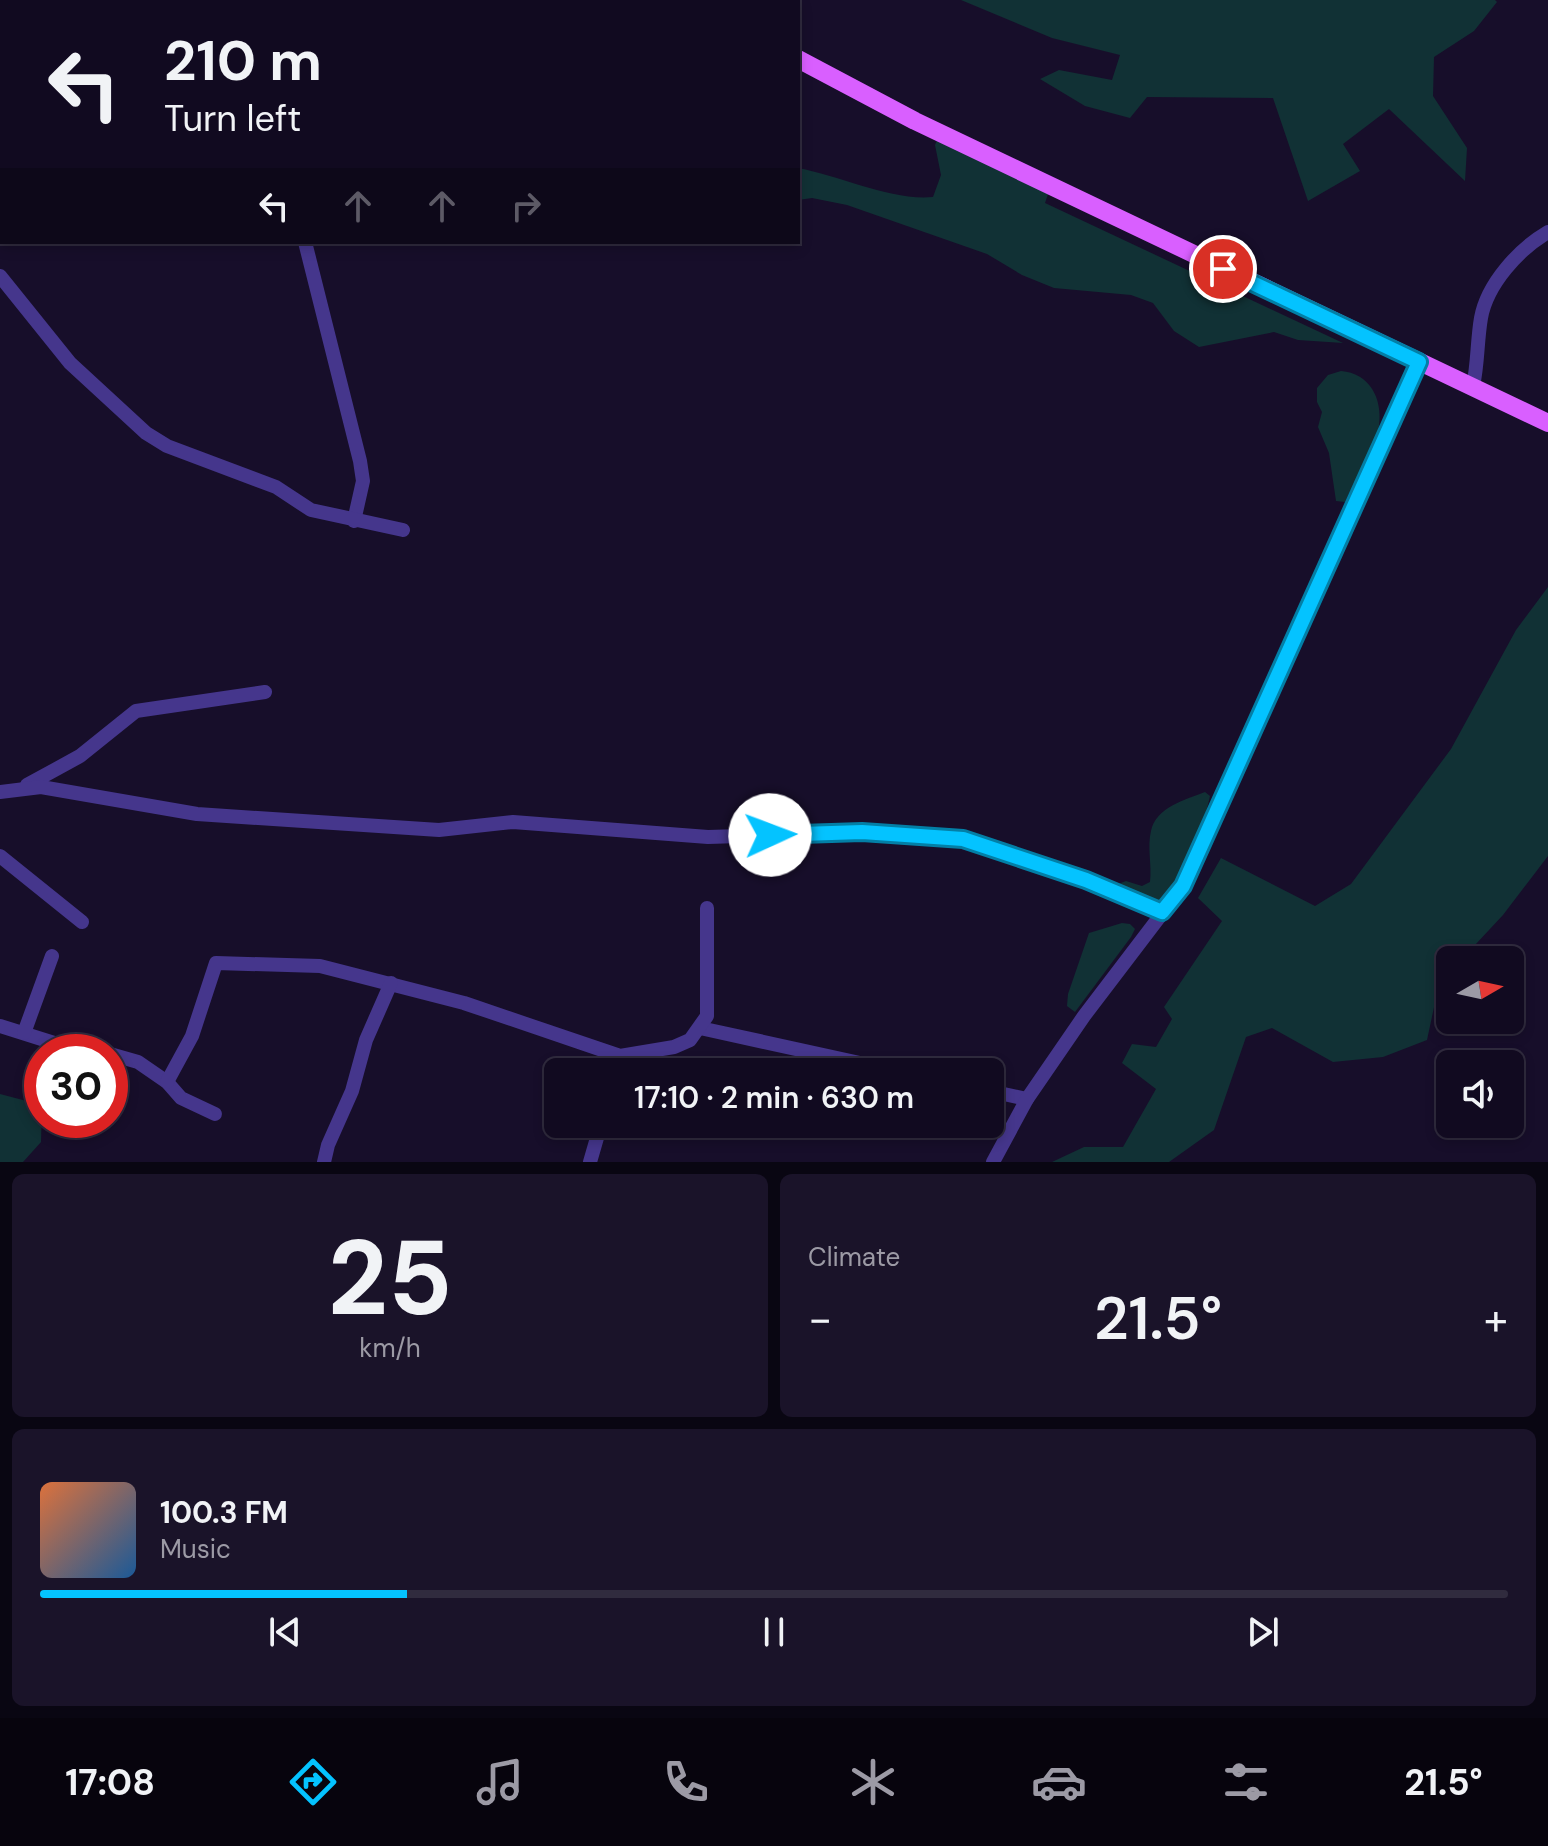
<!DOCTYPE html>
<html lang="en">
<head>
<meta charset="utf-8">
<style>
  body { margin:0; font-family:"DM Sans",sans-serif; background:#1a1329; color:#f1f3f6; height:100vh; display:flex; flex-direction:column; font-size:30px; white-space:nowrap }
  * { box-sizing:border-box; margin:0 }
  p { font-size:26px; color:#9c9aa5 }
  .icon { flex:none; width:44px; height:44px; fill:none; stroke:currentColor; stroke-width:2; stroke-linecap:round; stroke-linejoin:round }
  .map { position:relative; height:1162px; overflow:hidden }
  .sheet { display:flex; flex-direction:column; gap:12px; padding:12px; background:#090612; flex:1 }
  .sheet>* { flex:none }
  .hud { position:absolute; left:0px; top:0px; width:800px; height:244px; box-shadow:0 4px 12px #0003,0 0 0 2px #302b3e; background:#110a20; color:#f1f3f6; overflow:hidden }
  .needle { width:52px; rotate:81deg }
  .buttons { position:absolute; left:1436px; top:946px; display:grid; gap:16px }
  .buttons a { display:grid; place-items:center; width:88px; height:88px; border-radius:12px; background:#110a20; box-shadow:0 4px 12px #0003,0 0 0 2px #302b3e; font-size:40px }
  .speed { position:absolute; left:24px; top:1034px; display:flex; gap:16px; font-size:40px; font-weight:700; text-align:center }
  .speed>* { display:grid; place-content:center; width:104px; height:104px; border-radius:50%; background:#110a20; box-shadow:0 4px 12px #0003,0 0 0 2px #302b3e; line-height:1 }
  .speed .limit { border:12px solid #d22; background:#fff; color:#111 }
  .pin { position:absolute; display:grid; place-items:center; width:68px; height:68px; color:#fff; margin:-34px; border:4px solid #fff; border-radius:50%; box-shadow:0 2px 8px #0007 }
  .me { position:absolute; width:88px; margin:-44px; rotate:88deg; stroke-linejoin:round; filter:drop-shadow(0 0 6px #0008) }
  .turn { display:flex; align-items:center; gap:28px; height:168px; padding:0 32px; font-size:36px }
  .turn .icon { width:104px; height:104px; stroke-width:2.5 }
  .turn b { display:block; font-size:56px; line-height:68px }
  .lanes { display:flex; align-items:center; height:76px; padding:0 32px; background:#0003; justify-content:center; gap:40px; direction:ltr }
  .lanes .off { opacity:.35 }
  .big { font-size:60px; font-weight:600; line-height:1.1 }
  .sheet .tile { flex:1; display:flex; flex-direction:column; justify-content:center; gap:12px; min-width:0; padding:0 28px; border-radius:12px; background:#1a1329 }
  .sheet .dial { align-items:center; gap:0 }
  .dial b { font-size:104px; line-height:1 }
  .song { display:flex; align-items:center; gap:24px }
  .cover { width:96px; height:96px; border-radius:12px; background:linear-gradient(135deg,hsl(20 70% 55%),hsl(210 70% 35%)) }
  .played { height:8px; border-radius:4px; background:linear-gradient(90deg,#04c3ff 25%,#302b3e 25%) }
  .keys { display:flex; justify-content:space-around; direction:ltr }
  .heat { display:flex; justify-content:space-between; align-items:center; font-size:44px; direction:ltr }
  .sheet .tiles { flex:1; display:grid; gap:12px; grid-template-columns:1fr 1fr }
  .tile:last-child { grid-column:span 2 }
  .trip { position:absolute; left:544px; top:1058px; width:460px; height:80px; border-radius:12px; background:#110a20; box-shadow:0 4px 12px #0003,0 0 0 2px #302b3e; font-weight:600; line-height:80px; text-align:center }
  .menu { display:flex; height:128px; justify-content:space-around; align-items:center; background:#07040d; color:#9c9aa5 }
  .menu .icon { width:56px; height:56px }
  .menu .selected { color:#04c3ff }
  .menu b { font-size:36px; color:#f1f3f6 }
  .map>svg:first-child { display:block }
</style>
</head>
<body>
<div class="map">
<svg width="1548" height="1162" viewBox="0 0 1548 1162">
  <rect width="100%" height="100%" fill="#170e2a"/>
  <!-- green -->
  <g fill="#113135">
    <path d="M 961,0 L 1495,0 L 1497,2 L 1474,31 L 1434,57 L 1433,96 L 1467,148 L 1465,181 L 1389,109 L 1343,144 L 1360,171 L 1308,201 L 1273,98 L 1147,97 L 1130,118 L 1085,106 L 1040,79 L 1059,70 L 1112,80 L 1120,55 L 1052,38 Z"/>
    <path d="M 938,138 L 1049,191 L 1045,203 L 1343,343 L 1298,340 L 1274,332 L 1199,347 L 1174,331 L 1153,303 L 1131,295 L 1054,288 L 1022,275 L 987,254 L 847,205 L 812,198 L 798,200 L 798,168 C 841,176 891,201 933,197 L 941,175 L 935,145 Z"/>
    <path d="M 1341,371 C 1369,373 1383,398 1379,426 C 1377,444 1353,484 1345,502 L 1336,501 L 1329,453 L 1318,427 L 1322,412 L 1317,402 L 1317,388 L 1328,375 Z"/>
    <path d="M 1548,587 L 1548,856 L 1503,915 L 1461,960 L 1450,960 L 1450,974 L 1436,998 L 1427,1040 L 1383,1057 L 1333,1062 L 1272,1028 L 1246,1037 L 1214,1130 L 1169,1162 L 1052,1162 L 1084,1147 L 1123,1147 L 1156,1089 L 1122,1063 L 1132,1044 L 1156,1047 L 1172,1019 L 1164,1007 L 1222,921 L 1198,898 L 1221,858 L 1315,906 L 1351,884 L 1451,749 L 1516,630 Z"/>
    <path d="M 1205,792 L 1210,796 C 1203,827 1186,887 1157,903 L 1117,889 L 1118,884 L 1126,881 L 1142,886 L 1150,882 C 1152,865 1147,847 1151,831 C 1156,807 1185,800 1205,792 Z"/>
    <path d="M 1122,923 L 1130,924 L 1135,929 L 1131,937 L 1075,1012 L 1067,1006 L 1068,994 L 1089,933 Z"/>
    <path d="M 0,1094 L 42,1105 L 41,1142 L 23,1162 L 0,1162 Z"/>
  </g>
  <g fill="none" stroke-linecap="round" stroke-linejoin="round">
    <!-- minor -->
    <g stroke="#45368c" stroke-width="14">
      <path d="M 246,0 L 246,2"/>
      <path d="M 305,242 L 360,461 L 363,481 L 354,521"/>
      <path d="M 0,276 L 70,363 L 146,433 L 167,446 L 276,487 L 311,510 L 403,530"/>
      <path d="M 1473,386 C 1478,364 1477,341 1481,318 C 1487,284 1519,249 1548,232"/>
      <path d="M 27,785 L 80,756 L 136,711 L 265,692"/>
      <path d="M 0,792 L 41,787 L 197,814 L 439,830 L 513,822 L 708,837 L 862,832 L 963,839 L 1086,880 L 1162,912"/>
      <path d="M 0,856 L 82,922"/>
      <path d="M 0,1026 L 70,1048 L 104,1052"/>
      <path d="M 700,1028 L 901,1072"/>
      <path d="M 24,1033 L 52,956"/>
      <path d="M 110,1054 L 138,1062 L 167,1082 L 181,1098 L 215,1114"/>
      <path d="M 615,1072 L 620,1056"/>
      <path d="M 167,1082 L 192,1036 L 216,963 L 320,966 L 464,1003 L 620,1056 L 674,1047 L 690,1040 L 707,1016 L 707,908"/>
      <path d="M 990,1091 L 1027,1099"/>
      <path d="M 324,1162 L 328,1145 L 352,1091 L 366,1040 L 391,983"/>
      <path d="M 590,1162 L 601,1124"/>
      <path d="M 993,1162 L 1027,1099 L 1084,1016 L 1183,886 L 1419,362"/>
    </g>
    <!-- major -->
    <g stroke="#d95fff" stroke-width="18">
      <path d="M 688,0 L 692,2"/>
      <path d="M 798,59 L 915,121 L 1548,423"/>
    </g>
  </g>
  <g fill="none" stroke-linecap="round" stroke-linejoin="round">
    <defs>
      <path id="route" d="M 770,835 L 862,832 L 963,839 L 1086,880 L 1162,912 L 1183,886 L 1419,362 L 1223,269"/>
    </defs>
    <!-- route casing -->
    <use href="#route" stroke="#037fa6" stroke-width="20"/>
    <!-- route -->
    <use href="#route" stroke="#04c3ff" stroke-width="14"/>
  </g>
</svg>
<div class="buttons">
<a><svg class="needle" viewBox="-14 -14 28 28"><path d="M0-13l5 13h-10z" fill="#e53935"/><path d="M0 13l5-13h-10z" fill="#9c9aa5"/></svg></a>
<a><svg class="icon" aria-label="sound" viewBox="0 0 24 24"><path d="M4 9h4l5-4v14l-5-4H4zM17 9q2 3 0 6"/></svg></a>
</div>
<div class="speed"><div class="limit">30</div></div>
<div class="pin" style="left:1223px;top:269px;background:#d93025"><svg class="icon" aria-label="arrive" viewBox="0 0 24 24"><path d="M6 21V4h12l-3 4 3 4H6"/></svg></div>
<svg class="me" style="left:770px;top:835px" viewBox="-20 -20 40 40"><circle r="19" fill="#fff"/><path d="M0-13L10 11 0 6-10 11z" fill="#04c3ff"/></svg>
<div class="trip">17:10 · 2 min · 630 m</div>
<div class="hud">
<div class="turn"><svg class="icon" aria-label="left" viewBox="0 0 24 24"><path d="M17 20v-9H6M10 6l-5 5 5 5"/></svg><div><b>210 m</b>Turn left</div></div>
<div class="lanes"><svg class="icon" aria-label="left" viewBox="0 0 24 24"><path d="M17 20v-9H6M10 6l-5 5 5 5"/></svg><svg class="icon off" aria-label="ahead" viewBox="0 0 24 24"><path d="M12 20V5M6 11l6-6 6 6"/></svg><svg class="icon off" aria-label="ahead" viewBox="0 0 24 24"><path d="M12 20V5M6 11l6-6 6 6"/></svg><svg class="icon off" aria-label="right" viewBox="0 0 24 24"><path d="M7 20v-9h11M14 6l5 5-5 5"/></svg></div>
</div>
</div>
<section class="sheet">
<div class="tiles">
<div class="tile dial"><b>25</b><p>km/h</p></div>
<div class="tile"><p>Climate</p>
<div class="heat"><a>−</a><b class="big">21.5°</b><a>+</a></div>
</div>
<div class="tile">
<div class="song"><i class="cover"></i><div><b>100.3 FM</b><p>Music</p></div></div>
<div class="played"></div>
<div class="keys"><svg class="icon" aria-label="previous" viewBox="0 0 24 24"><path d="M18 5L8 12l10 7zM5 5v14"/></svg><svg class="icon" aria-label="pause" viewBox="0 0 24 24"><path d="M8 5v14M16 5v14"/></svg><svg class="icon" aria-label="next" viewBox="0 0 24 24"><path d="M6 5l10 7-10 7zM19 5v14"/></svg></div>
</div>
</div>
</section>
<nav class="menu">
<b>17:08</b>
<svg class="icon selected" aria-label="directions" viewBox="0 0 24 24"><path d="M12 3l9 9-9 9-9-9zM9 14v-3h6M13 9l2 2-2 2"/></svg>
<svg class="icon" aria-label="music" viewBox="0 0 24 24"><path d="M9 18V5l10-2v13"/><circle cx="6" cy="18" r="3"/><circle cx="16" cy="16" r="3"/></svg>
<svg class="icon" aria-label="phone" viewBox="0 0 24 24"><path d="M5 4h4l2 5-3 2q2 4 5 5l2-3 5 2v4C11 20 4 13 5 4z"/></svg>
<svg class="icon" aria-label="climate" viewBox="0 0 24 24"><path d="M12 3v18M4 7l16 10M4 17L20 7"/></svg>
<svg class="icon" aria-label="car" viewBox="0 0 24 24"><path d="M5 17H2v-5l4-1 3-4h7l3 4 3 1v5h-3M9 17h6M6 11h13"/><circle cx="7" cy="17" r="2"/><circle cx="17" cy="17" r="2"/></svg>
<svg class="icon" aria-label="filters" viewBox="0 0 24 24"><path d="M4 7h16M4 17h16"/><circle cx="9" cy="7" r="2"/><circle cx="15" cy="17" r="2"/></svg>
<b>21.5°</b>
</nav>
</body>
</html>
